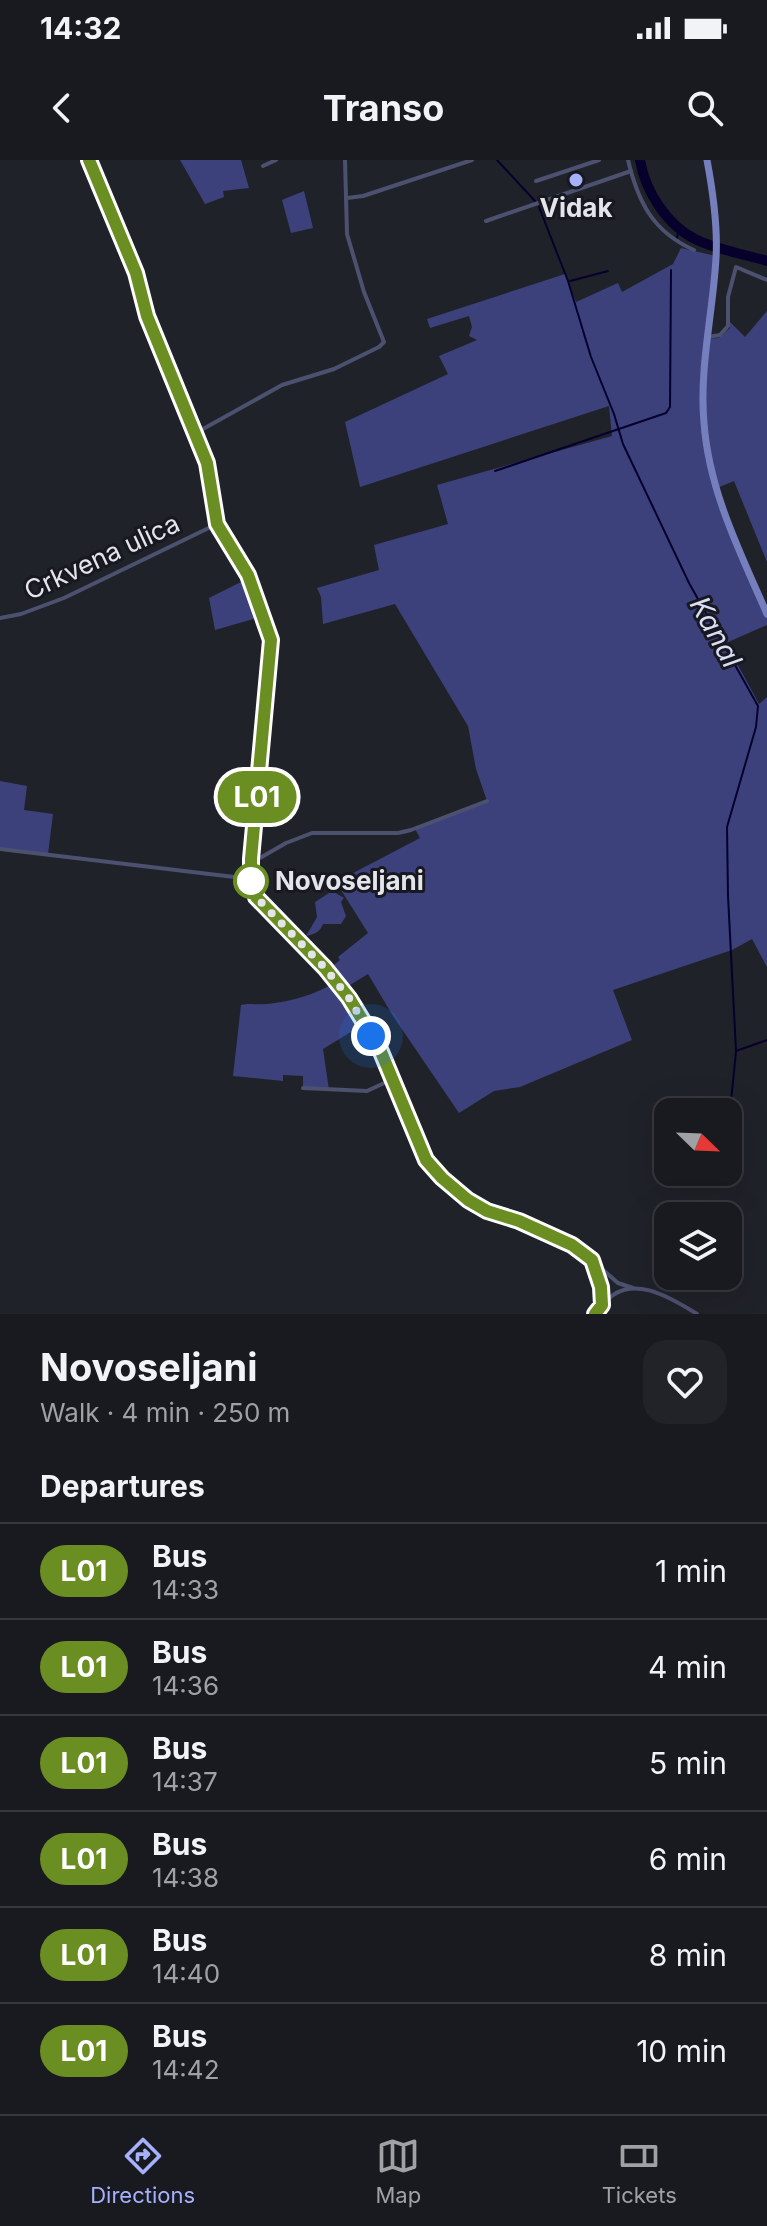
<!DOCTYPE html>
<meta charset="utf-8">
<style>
body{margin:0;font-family:Inter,sans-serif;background:#212328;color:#f1f3f6;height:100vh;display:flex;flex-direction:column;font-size:30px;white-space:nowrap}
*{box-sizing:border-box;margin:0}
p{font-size:26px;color:#9fa1a4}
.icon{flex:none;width:44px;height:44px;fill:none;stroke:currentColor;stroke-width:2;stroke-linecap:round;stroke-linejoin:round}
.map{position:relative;height:1154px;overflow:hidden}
.side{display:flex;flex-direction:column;background:#181a1f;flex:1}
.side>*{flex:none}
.badge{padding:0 16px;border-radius:26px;font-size:28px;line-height:52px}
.needle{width:52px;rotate:113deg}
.fabs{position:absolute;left:654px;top:938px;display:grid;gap:16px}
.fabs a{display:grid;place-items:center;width:88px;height:88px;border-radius:16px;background:#181a1f;box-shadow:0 8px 32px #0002,0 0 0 2px #36383d;font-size:40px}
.you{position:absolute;width:40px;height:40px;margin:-20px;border:6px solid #fff;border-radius:50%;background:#1a73e8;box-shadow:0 0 0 12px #1a73e833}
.map>.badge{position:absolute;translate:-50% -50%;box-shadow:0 0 0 4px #fff}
h2{padding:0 40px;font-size:30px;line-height:72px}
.round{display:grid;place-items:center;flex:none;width:84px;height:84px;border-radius:24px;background:#212328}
.head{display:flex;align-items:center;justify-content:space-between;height:136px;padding:0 40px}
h1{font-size:38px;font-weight:700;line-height:60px}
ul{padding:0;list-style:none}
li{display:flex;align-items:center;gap:24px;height:96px;padding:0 40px;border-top:2px solid #36383d}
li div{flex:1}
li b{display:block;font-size:30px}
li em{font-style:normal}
li .badge{min-width:88px;font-weight:700;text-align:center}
.status{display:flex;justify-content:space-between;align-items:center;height:56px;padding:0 40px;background:#181a1f;direction:ltr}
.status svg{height:22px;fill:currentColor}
header{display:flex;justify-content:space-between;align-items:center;height:104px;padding:0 40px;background:#181a1f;font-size:36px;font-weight:700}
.tab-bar{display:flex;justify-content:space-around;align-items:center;height:112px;border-top:2px solid #36383d;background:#181a1f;font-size:22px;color:#9fa1a4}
.tab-bar a{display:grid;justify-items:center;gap:4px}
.tab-bar .current{color:#a6b1fc}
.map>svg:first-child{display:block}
</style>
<div class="status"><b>14:32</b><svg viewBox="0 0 49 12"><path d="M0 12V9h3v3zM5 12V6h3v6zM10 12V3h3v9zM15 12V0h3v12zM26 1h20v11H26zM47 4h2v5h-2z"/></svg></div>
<header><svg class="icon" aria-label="back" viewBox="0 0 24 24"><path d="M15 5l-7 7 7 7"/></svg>Transo<svg class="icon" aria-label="search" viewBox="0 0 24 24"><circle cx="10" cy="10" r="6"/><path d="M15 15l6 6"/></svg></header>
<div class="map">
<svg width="767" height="1154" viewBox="0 0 767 1154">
<rect width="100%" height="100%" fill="#202229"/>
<!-- green -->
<g fill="#3c417c">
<polygon points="180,0 241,0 249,28 223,31 224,37 205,44"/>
<polygon points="304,31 313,68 291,73 282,40"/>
<polygon points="681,88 716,96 708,179 719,178 730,168 729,161 745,177 767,151 767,402 734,321 717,328 767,454 767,465 726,483 759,544 767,537 767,807 752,779 732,790 613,830 632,880 520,927 494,931 459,953 393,856 368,814 345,828 330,808 340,800 338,797 368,773 336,722 420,678 415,669 487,641 476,609 468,566 395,444 323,464 321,437 317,428 379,410 374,385 448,364 437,325 612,276 609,246 360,327 345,262 448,214 439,196 477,180 469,176 472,167 469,156 430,168 427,159 565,114 576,142 618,123 622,132 673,104"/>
<polygon points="243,421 258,448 260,457 215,470 209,438"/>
<polygon points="0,621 27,626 24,650 53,654 48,694 0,689"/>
<path d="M334,732L344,738L341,742L346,756L341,764H323C320,772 315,774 306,776L317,757L315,742L329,733Z"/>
<path d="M336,822L364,864L323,889L329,930L303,928V916L283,915V921L233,916L241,845C249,843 258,845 267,844C293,841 314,835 336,822Z"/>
</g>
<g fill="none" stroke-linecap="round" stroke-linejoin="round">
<!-- stream -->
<g stroke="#06002c" stroke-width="2">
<polyline points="497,0 535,41"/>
<polyline points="539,47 568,121 591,197 614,254 623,284 689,423 758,546 756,567 727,667 728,736 736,891 767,880"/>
<polyline points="677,78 679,68"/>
<polyline points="570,121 608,111"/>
<polyline points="495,311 666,253 670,247 671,110"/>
<polyline points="731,941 736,892"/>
</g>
<!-- river -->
<path stroke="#06002c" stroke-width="10" d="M640,0C645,31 667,65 695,79C717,90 744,94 767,101"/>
<!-- minor -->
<g stroke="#4d5170" stroke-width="4">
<path d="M628,0C638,42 653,72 694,90"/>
<polyline points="263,6 276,0"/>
<polyline points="536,21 599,0"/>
<polyline points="347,38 363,36 472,0"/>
<polyline points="486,61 631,11"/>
<polyline points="708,177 720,175 728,166 728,137 736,107 767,120"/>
<polyline points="194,274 282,225 334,209 379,187 384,182 364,132 347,74 345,0"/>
<polyline points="0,458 21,454 64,438 217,364"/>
<polyline points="0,689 251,719"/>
<polyline points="251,699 260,698 286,683 312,673 398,673 411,670 487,641"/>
<polyline points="303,928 367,931 393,919"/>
<polyline points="594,1102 618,1123 633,1128"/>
<path d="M603,1145C628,1111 670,1137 697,1154"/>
</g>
<!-- tertiary -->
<polyline stroke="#4d5170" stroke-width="5" points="592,1100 601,1127 602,1145 595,1154"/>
<!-- secondary -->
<polyline stroke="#646b9c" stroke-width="6" points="89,0 136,113 147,156 207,303 217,364 248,415 271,480 251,699 251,719 256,737 325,808 349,838 379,887 426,1000 442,1018 468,1040 487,1051 519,1061 572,1085 592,1100"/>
<!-- primary -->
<path stroke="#767fbe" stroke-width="7" d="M707,0C713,32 718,65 716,98C713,153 699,208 704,263C709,331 740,392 767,454"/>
</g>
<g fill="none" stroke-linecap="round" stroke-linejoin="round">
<defs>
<polyline id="line" points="89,0 136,113 147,156 207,303 217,364 248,415 271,480 251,699 251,719 256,737 325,808 349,838 379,887 426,1000 442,1018 468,1040 487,1051 519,1061 572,1085 592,1100 601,1127 602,1145 595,1154"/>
</defs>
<!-- line casing -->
<use href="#line" stroke="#fff" stroke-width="18"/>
<!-- line -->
<use href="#line" stroke="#6b8e23" stroke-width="12"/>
<!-- walk -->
<polyline stroke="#e4e5ea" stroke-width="8" stroke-dasharray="0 14.4" points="251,721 251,719 256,737 325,808 349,838 371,876"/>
</g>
<!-- markers -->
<circle fill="#a6b1fc" stroke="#171820" stroke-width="3" cx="576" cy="20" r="8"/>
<circle fill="#fff" stroke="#6b8e23" stroke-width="4" cx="251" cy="721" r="16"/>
<g text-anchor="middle" stroke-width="6" stroke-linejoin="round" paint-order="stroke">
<!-- poi labels -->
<g font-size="26" font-weight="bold" fill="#e4e5ea" stroke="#171820">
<text x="576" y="57">Vidak</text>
</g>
<!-- street labels -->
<g font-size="26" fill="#e4e5ea" stroke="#171820">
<text transform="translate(102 397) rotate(-25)" y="9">Crkvena ulica</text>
</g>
<!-- stop labels -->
<g font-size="26" font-weight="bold" fill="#e4e5ea" stroke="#171820" text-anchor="start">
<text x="275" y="730">Novoseljani</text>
</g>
<!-- water labels -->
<g font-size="28" font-style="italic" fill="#dadef3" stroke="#171820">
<text transform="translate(716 472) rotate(61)" y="10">Kanal</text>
</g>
</g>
</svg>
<div class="fabs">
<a><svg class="needle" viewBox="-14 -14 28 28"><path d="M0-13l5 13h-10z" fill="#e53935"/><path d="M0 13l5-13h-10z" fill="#9fa1a4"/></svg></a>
<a><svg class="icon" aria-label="layers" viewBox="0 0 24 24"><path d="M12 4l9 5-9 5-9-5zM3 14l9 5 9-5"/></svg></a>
</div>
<div class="you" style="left:371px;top:876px"></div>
<b class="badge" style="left:257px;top:637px;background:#6b8e23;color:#fff">L01</b>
</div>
<section class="side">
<div class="head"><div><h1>Novoseljani</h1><p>Walk · 4 min · 250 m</p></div><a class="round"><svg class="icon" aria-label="heart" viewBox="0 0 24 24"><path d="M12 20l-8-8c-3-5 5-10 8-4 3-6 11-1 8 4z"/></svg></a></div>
<h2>Departures</h2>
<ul>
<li><span class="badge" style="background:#6b8e23;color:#fff">L01</span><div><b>Bus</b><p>14:33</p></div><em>1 min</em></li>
<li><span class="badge" style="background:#6b8e23;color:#fff">L01</span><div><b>Bus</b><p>14:36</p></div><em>4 min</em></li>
<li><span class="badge" style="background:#6b8e23;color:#fff">L01</span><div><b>Bus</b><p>14:37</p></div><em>5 min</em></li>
<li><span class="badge" style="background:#6b8e23;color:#fff">L01</span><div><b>Bus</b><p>14:38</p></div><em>6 min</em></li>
<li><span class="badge" style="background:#6b8e23;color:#fff">L01</span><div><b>Bus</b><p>14:40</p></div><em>8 min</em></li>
<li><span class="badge" style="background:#6b8e23;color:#fff">L01</span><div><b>Bus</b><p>14:42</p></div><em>10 min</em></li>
</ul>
</section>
<nav class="tab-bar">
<a class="current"><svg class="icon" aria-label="directions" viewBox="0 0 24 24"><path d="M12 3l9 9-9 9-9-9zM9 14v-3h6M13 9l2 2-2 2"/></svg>Directions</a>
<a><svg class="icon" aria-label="map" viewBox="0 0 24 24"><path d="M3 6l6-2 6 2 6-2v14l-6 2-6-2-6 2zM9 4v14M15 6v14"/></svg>Map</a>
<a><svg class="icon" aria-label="tickets" viewBox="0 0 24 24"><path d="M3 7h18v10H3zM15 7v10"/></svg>Tickets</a>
</nav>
